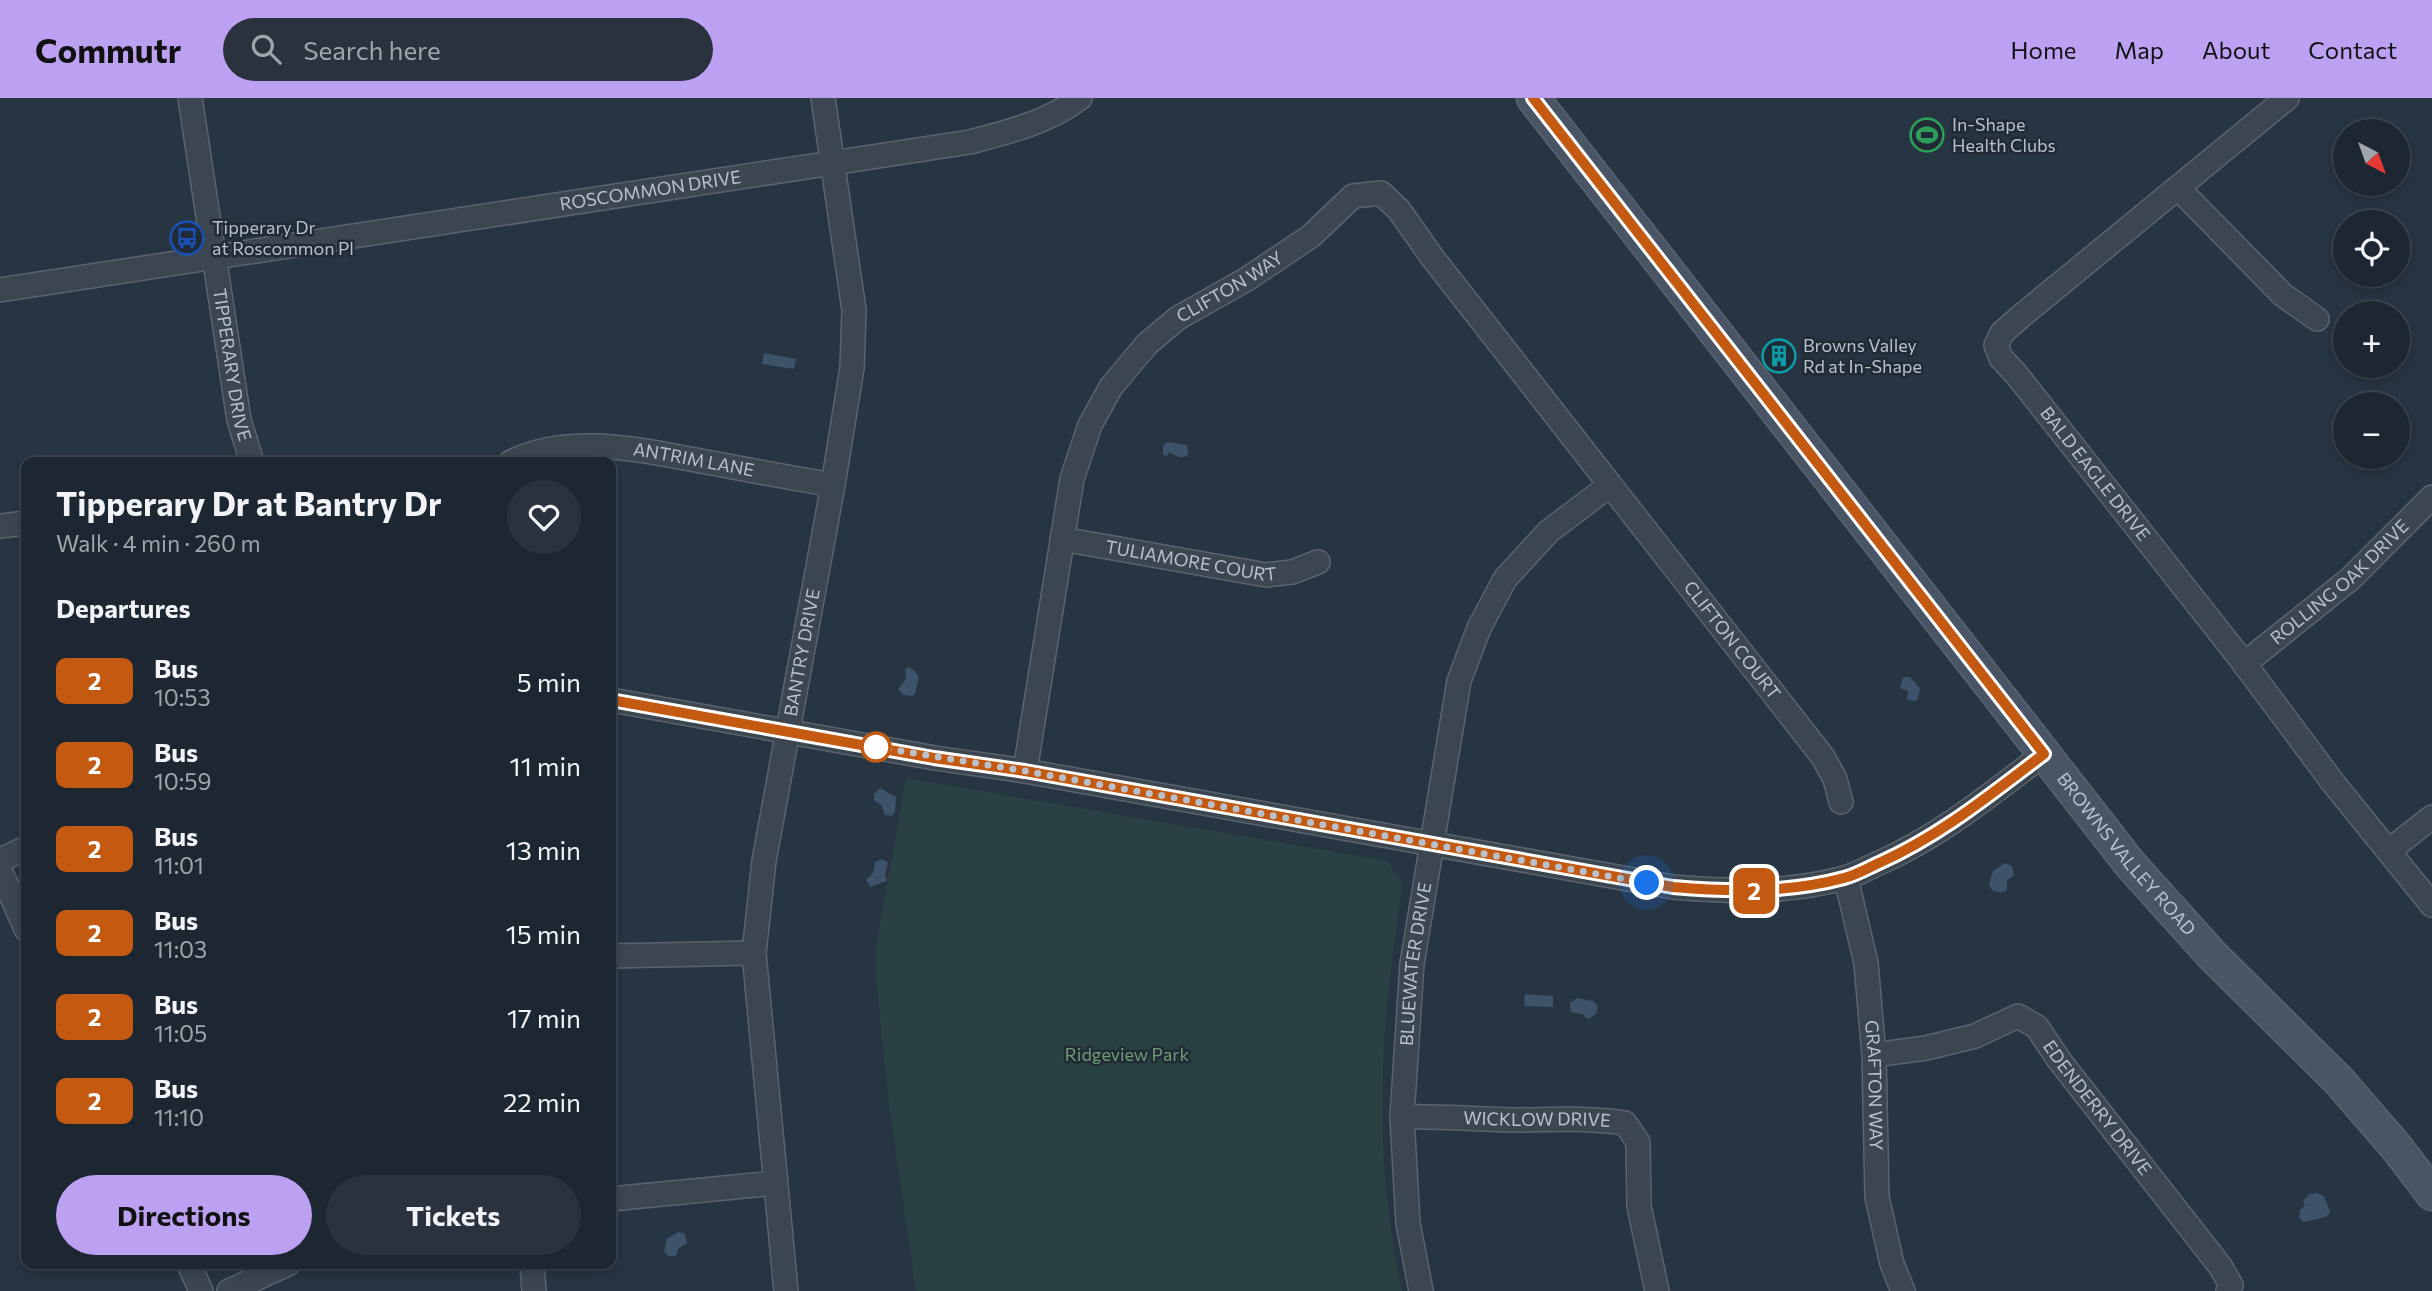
<!DOCTYPE html>
<meta charset="utf-8">
<style>
body{margin:0;font-family:Commissioner,sans-serif;background:#2a333d;color:#f1f3f6;height:100vh;display:flex;flex-direction:column;font-size:26px;white-space:nowrap}
*{box-sizing:border-box;margin:0}
p{font-size:23px;color:#a0a5ab}
.icon{flex:none;width:38px;height:38px;fill:none;stroke:currentColor;stroke-width:2;stroke-linecap:round;stroke-linejoin:round}
.map{position:relative;flex:1;overflow:hidden}
.side{position:absolute;left:21px;top:359px;width:595px;height:812px;display:flex;flex-direction:column;background:#1d2731;border-radius:14px;box-shadow:0 4px 10px #0003,0 0 0 2px #3b444d}
.side>*{flex:none}
.badge{padding:0 14px;border-radius:10px;font-size:24px;line-height:46px}
.needle{width:46px;rotate:139deg}
.controls{position:absolute;left:2333px;top:21px;display:grid;gap:14px}
.controls a{display:grid;place-items:center;width:77px;height:77px;border-radius:50%;background:#1d2731;box-shadow:0 4px 10px #0003,0 0 0 2px #3b444d;font-size:35px}
.you{position:absolute;width:35px;height:35px;margin:-18px;border:5px solid #fff;border-radius:50%;background:#1a73e8;box-shadow:0 0 0 10px #1a73e833}
.map>.badge{position:absolute;translate:-50% -50%;box-shadow:0 0 0 4px #fff}
h2{padding:0 35px;font-size:26px;line-height:63px}
.round{display:grid;place-items:center;flex:none;width:74px;height:74px;border-radius:37px;background:#2a333d}
.summary{display:flex;align-items:center;justify-content:space-between;height:119px;padding:0 35px}
h1{font-size:33px;font-weight:700;line-height:52px}
.cta{display:flex;gap:14px;margin-top:auto;padding:14px 35px}
.cta a{flex:1;height:80px;border-radius:42px;background:#bca0f2;color:#111;font-size:28px;font-weight:700;line-height:80px;text-align:center}
.cta a+a{background:#2a333d;color:#f1f3f6}
ul{padding:0;list-style:none}
li{display:flex;align-items:center;gap:21px;height:84px;padding:0 35px}
li div{flex:1}
li b{display:block;font-size:26px}
li em{font-style:normal}
li .badge{min-width:77px;font-weight:700;text-align:center}
header{display:flex;align-items:center;gap:42px;box-sizing:border-box;height:98px;padding:0 35px;background:#bca0f2;color:#111}
header strong{font-size:33px}
nav{display:flex;gap:38px;margin-inline-start:auto;font-size:24px}
.search{width:490px;height:63px;background:#2a333d;display:flex;align-items:center;gap:18px;box-sizing:border-box;padding:0 24px;border-radius:38px;color:#a0a5ab;font-size:26px}
.map>svg:first-child{display:block}
</style>
<header>
<strong>Commutr</strong>
<div class="search"><svg class="icon" aria-label="search" viewBox="0 0 24 24"><circle cx="10" cy="10" r="6"/><path d="M15 15l6 6"/></svg>Search here</div>
<nav><a>Home</a><a>Map</a><a>About</a><a>Contact</a></nav>
</header>
<div class="map">
<svg width="2432" height="1193" viewBox="0 0 2432 1193">
<rect width="100%" height="100%" fill="#273441"/>
<!-- green -->
<path fill="#294142" d="M906,680L1388,763L1403,786C1380,921 1372,1059 1402,1193H916L890,1015L876,882V849Z"/>
<!-- water -->
<g fill="#3d5369">
<polygon points="764,255 796,261 794,271 762,266"/>
<path d="M1167,344L1187,347L1188,357C1180,362 1175,357 1169,354L1167,358L1163,357V348Z"/>
<polygon points="909,569 914,572 919,579 915,596 913,598 903,597 898,591 906,581 905,571"/>
<polygon points="1903,579 1910,579 1920,590 1918,601 1915,603 1907,602 1908,593 1900,590"/>
<polygon points="880,690 896,699 895,714 892,718 885,717 881,707 874,702 874,696"/>
<polygon points="882,761 888,764 885,777 887,783 870,789 866,782 873,775 875,764"/>
<polygon points="2005,765 2012,768 2014,777 2007,782 2007,792 2002,795 1992,792 1989,786 1993,773"/>
<polygon points="1525,896 1553,898 1553,909 1524,908"/>
<polygon points="1577,900 1593,903 1598,908 1596,916 1588,921 1582,916 1571,914 1570,905"/>
<polygon points="2316,1095 2324,1098 2330,1114 2326,1119 2304,1124 2299,1119 2300,1112 2305,1107 2303,1103 2309,1096"/>
<polygon points="678,1134 685,1136 687,1145 678,1151 676,1158 668,1158 664,1153 667,1141"/>
</g>
<g fill="none" stroke-linecap="round" stroke-linejoin="round">
<defs>
<g id="street">
<path id="s1" d="M190,0L239,322L252,364"/>
<path id="s2" d="M2287,0L2020,219L2002,235L1996,247L2001,260L2016,276L2240,560L2334,686L2432,807"/>
<polyline points="2179,91 2283,197 2317,221"/>
<path id="s3" d="M0,192L970,44C1008,34 1049,24 1080,0"/>
<path id="s4" d="M511,364C571,334 644,353 706,364C749,372 791,380 833,387"/>
<polyline points="0,428 26,425"/>
<path id="s5" d="M1062,441L1266,477L1292,474L1318,464"/>
<path id="s6" d="M2244,566L2350,481L2432,399"/>
<path d="M611,602L935,660L1025,673L1673,789C1731,794 1788,795 1844,780C1856,777 1868,770 1879,765C1940,738 1991,696 2044,656"/>
<path id="s7" d="M1025,673L1072,381L1090,327L1111,289L1147,246L1178,220L1247,181L1311,138L1353,98L1381,95L1399,112L1432,159L1823,659L1835,681L1841,704"/>
<polyline points="2390,752 2432,719"/>
<polyline points="0,762 26,750"/>
<polyline points="0,772 26,831"/>
<path id="s8" d="M1846,780L1866,865L1874,957L1877,1099L1892,1166L1903,1193"/>
<polyline points="611,858 754,855"/>
<path id="s9" d="M1874,957L1926,950L1975,938L2018,918L2037,929L2059,962L2220,1168L2231,1187L2228,1193"/>
<path id="s10" d="M1402,1019C1438,1018 1474,1021 1511,1022C1549,1022 1587,1019 1625,1025L1638,1044L1639,1108L1657,1193"/>
<polyline points="611,1101 775,1085"/>
<polyline points="189,1166 201,1193"/>
<polyline points="532,1166 534,1193"/>
<polyline points="229,1193 288,1166"/>
<path id="s11" d="M786,1193L754,855L764,763L833,387L852,270L854,212L823,0"/>
<path id="s12" d="M1421,1193L1408,1125L1402,1019L1412,866L1459,583L1479,530L1505,481L1548,434L1610,387"/>
</g>
<g id="secondary">
<path id="s13" d="M1533,0L2130,766L2212,857L2340,984L2397,1050L2432,1096"/>
</g>
</defs>
<!-- street casing -->
<use href="#street" stroke="#59646e" stroke-width="26"/>
<!-- secondary casing -->
<use href="#secondary" stroke="#59646e" stroke-width="35"/>
<!-- street -->
<use href="#street" stroke="#3b4651" stroke-width="23"/>
<!-- secondary -->
<use href="#secondary" stroke="#495564" stroke-width="32"/>
</g>
<g fill="none" stroke-linecap="round" stroke-linejoin="round">
<defs>
<path id="line" d="M611,602L934,660L1025,673L1673,789C1731,794 1788,795 1844,780C1856,777 1868,770 1879,765C1940,738 1991,696 2044,656L1533,0"/>
</defs>
<!-- line casing -->
<use href="#line" stroke="#fff" stroke-width="16"/>
<!-- line -->
<use href="#line" stroke="#c45911" stroke-width="10"/>
<!-- walk -->
<polyline stroke="#b8c1cb" stroke-width="7" stroke-dasharray="0 12.6" points="876,649 1025,673 1647,785"/>
</g>
<!-- icons -->
<defs>
<symbol id="stadium-ring" viewBox="-11 -11 22 22"><circle r="9.5" fill="#202b36" stroke="#2e9e5b" stroke-width="1.5"/><path d="M0-5a6.5 5 0 1 0 0 10a6.5 5 0 1 0 0-10ZM-3.5-1.8h7v3.6h-7Z" fill="#2e9e5b"/></symbol>
<symbol id="bus-ring" viewBox="-11 -11 22 22"><circle r="9.5" fill="#202b36" stroke="#1a4fb4" stroke-width="1.5"/><path d="M-5-6H5V4H4V6H2V4H-2V6H-4V4H-5ZM-3.5-4V0h7V-4ZM-3.5 1.2v1.5H-2V1.2ZM2 1.2v1.5H3.5V1.2Z" fill="#1a4fb4"/></symbol>
<symbol id="building-ring" viewBox="-11 -11 22 22"><circle r="9.5" fill="#202b36" stroke="#0f9aa8" stroke-width="1.5"/><path d="M-4-6H4V6H1V3H-1V6H-4ZM-2.5-4.3h1.7v1.8h-1.7ZM.8-4.3h1.7v1.8H.8ZM-2.5-1h1.7V.8h-1.7ZM.8-1h1.7V.8H.8Z" fill="#0f9aa8"/></symbol>
</defs>
<g fill-rule="evenodd">
<use href="#stadium-ring" x="1908" y="18" width="38" height="38"/>
<use href="#bus-ring" x="168" y="121" width="38" height="38"/>
<use href="#building-ring" x="1760" y="239" width="38" height="38"/>
</g>
<!-- markers -->
<circle fill="#fff" stroke="#c45911" stroke-width="3.5" cx="876" cy="649" r="14"/>
<g text-anchor="middle" stroke-width="5" stroke-linejoin="round" paint-order="stroke">
<!-- poi labels -->
<g font-size="18" fill="#b8c1cb" stroke="#202b36" text-anchor="start">
<text x="1952" y="33">In-Shape<tspan x="1952" dy="21">Health Clubs</tspan></text>
<text x="212" y="136">Tipperary Dr<tspan x="212" dy="21">at Roscommon Pl</tspan></text>
<text x="1803" y="254">Browns Valley<tspan x="1803" dy="21">Rd at In-Shape</tspan></text>
</g>
<!-- street labels -->
<g font-size="18" fill="#b8c1cb" stroke="#202b36">
<text dy="6" stroke="none"><textPath href="#s3" startOffset="658">ROSCOMMON DRIVE</textPath></text>
<text dy="6" stroke="none"><textPath href="#s7" startOffset="553">CLIFTON WAY</textPath></text>
<text dy="6" stroke="none"><textPath href="#s1" startOffset="270">TIPPERARY DRIVE</textPath></text>
<text dy="6" stroke="none"><textPath href="#s4" startOffset="186">ANTRIM LANE</textPath></text>
<text dy="6" stroke="none"><textPath href="#s2" startOffset="546">BALD EAGLE DRIVE</textPath></text>
<text dy="6" stroke="none"><textPath href="#s5" startOffset="131">TULIAMORE COURT</textPath></text>
<text dy="6" stroke="none"><textPath href="#s6" startOffset="126">ROLLING OAK DRIVE</textPath></text>
<text dy="6" stroke="none"><textPath href="#s7" startOffset="1304">CLIFTON COURT</textPath></text>
<text dy="6" stroke="none"><textPath href="#s11" startOffset="644">BANTRY DRIVE</textPath></text>
<text dy="6" stroke="none"><textPath href="#s13" startOffset="961">BROWNS VALLEY ROAD</textPath></text>
<text dy="6" stroke="none"><textPath href="#s12" startOffset="329">BLUEWATER DRIVE</textPath></text>
<text dy="6" stroke="none"><textPath href="#s8" startOffset="210">GRAFTON WAY</textPath></text>
<text dy="6" stroke="none"><textPath href="#s9" startOffset="273">EDENDERRY DRIVE</textPath></text>
<text dy="6" stroke="none"><textPath href="#s10" startOffset="135">WICKLOW DRIVE</textPath></text>
</g>
<!-- park labels -->
<g font-size="18" fill="#709b76" stroke="#202b36">
<text x="1127" y="963">Ridgeview Park</text>
</g>
</g>
</svg>
<div class="controls">
<a><svg class="needle" viewBox="-14 -14 28 28"><path d="M0-13l5 13h-10z" fill="#e53935"/><path d="M0 13l5-13h-10z" fill="#a0a5ab"/></svg></a>
<a><svg class="icon" aria-label="locate" viewBox="0 0 24 24"><circle cx="12" cy="12" r="6"/><path d="M12 2v4M12 18v4M2 12h4M18 12h4"/></svg></a>
<a>+</a>
<a>−</a>
</div>
<div class="you" style="left:1647px;top:785px"></div>
<b class="badge" style="left:1754px;top:793px;background:#c45911;color:#fff">2</b>
<section class="side">
<div class="summary"><div><h1>Tipperary Dr at Bantry Dr</h1><p>Walk · 4 min · 260 m</p></div><a class="round"><svg class="icon" aria-label="heart" viewBox="0 0 24 24"><path d="M12 20l-8-8c-3-5 5-10 8-4 3-6 11-1 8 4z"/></svg></a></div>
<h2>Departures</h2>
<ul>
<li><span class="badge" style="background:#c45911;color:#fff">2</span><div><b>Bus</b><p>10:53</p></div><em>5 min</em></li>
<li><span class="badge" style="background:#c45911;color:#fff">2</span><div><b>Bus</b><p>10:59</p></div><em>11 min</em></li>
<li><span class="badge" style="background:#c45911;color:#fff">2</span><div><b>Bus</b><p>11:01</p></div><em>13 min</em></li>
<li><span class="badge" style="background:#c45911;color:#fff">2</span><div><b>Bus</b><p>11:03</p></div><em>15 min</em></li>
<li><span class="badge" style="background:#c45911;color:#fff">2</span><div><b>Bus</b><p>11:05</p></div><em>17 min</em></li>
<li><span class="badge" style="background:#c45911;color:#fff">2</span><div><b>Bus</b><p>11:10</p></div><em>22 min</em></li>
</ul>
<div class="cta"><a>Directions</a><a>Tickets</a></div>
</section>
</div>
